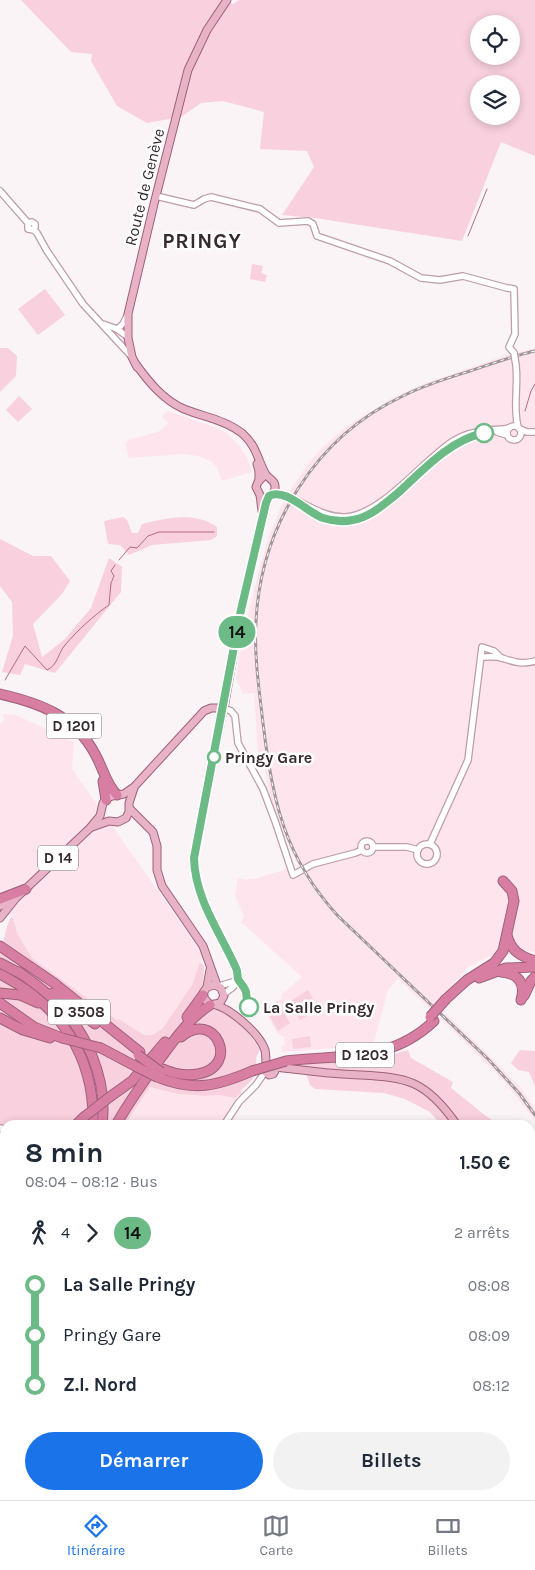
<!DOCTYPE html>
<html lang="fr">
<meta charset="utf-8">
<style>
body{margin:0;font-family:Karla,sans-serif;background:#f2f2f3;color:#1f2937;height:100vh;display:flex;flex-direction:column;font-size:19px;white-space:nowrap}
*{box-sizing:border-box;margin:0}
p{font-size:16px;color:#747a83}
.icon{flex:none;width:28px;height:28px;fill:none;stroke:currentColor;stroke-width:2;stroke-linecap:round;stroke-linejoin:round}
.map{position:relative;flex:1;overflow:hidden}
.details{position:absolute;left:0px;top:1120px;width:535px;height:380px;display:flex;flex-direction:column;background:#fff;border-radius:15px 15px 0 0;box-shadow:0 2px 8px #0003}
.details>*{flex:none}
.badge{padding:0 10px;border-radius:16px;font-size:18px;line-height:32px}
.fabs{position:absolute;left:470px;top:15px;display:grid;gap:10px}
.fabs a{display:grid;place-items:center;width:50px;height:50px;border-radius:50%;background:#fff;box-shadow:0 2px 8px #0003;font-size:25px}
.map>.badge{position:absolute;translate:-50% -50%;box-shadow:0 0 0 2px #fff}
.legs{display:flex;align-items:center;gap:8px;height:55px;padding:0 25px;font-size:16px}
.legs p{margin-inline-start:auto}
.summary{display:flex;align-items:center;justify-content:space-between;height:85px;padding:0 25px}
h1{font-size:28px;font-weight:700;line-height:38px}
.primary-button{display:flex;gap:10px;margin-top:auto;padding:10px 25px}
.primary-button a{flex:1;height:58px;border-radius:30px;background:#1a73e8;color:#fff;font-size:20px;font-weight:700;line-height:58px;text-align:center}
.primary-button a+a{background:#f2f2f3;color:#1f2937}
ul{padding:0 25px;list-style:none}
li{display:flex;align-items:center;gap:18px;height:50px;font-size:19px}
li i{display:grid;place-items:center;width:8px;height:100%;margin:0 6px;background:currentColor}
li i::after{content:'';width:12px;height:12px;margin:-6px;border:4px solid;border-radius:50%;background:#fff}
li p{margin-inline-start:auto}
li:first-child i{background:linear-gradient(#0000 50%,currentColor 0)}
li:last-child i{background:linear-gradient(currentColor 50%,#0000 0)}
.dock{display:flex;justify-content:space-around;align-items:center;height:70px;border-top:1px solid #e0e1e3;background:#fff;font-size:14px;color:#747a83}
.dock a{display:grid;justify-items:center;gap:2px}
.dock .active{color:#1a73e8}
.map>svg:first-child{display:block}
</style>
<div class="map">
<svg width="535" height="1500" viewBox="0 0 535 1500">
<rect width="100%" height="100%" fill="#fbf4f6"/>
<!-- built -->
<g fill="#fee4ed">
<polygon points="535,348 535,952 523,950 489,956 467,968 431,1010 398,979 388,990 373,1045 283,1052 281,1047 285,1045 284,1037 277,1033 263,1007 282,999 281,995 302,977 241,922 244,916 235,896 238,878 247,880 248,878 253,879 291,868 304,873 309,870 305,864 299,867 278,822 270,798 263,757 258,757 254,693 243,694 236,678 241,646 259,570 269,536 280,509 285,500 287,501 291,495 289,493 293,486 310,461 324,446 347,426 391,399 423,384 507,355"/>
<polygon points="168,411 217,428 227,433 240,447 247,458 252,472 222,481 216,466 210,461 199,456 184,454 129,458 125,443 131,439 158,432 169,423 162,416"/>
<polygon points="3,714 16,715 74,742 72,769 203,955 192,985 163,1028 153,1035 144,1035 119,1019 117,1020 32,958 18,935 12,916 0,899 0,724 4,721"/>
<polygon points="445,1013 492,1058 521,1088 535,1108 535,1121 504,1081 440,1018"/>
<polygon points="150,1087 178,1094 205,1096 219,1095 235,1098 240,1105 228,1125 126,1125"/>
<polygon points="530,1170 535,1173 535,1236 530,1237"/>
</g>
<!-- green -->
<g fill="#f8d0de" fill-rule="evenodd">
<path d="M21,0H225L233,4L239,0H535V156L501,142L462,241L315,218L282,215L314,167L307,151L260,149L264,112L223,101L201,103L181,117L147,123L117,106L91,61L92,54L71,52ZM479,24H511V56H479ZM479,84H511V116H479Z"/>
<polygon points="252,264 263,266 261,273 267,275 265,282 250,279"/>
<polygon points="45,289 65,315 38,335 18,309"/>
<polygon points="0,348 8,348 17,356 16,376 0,392"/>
<polygon points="19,396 32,409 18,422 6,410"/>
<path d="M123,517L127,520L132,533H138L142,524C165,518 196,511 217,527V536L211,540L152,545L129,555L120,545L108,544L104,521Z"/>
<polygon points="0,539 33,556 51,556 70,581 62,594 33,624 42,657 65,639 91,608 109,558 122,567 121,592 55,673 25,664 20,675 2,672 13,636 12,602 0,586"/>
<path d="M12,916L18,935L32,958L117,1020L119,1019L144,1035H153L163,1028L192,985L200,962L204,966L203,983L198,997L209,1008C232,1008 249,1033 260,1050L256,1058L257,1074L251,1081L241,1090V1094L235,1098L219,1095L205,1096L178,1094L150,1087L125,1125H5V1158L0,1157V944H2C6,935 6,924 12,916Z"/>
<polygon points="308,990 319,1008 300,1020 289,1002"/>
<polygon points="277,1001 290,1023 278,1031 265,1008"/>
<polygon points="310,1036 311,1047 293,1049 292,1039"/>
<polygon points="408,1050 411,1058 453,1082 451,1088 486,1116 500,1125 441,1125 430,1112 405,1099 384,1093 315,1089 310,1085 307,1076 294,1063 386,1056"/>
<polygon points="520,1050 535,1051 535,1086 529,1072 518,1070 511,1063"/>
<polygon points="535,1236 535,1432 532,1434 535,1439 535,1442 530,1448 530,1237"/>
<polygon points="344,1495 400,1495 391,1500 347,1500"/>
<polygon points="401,1495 508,1495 509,1496 505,1500 403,1500"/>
</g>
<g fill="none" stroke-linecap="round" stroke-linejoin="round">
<!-- stream -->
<g stroke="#b26c88" stroke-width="1">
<polyline points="468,236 487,189"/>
<polyline points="525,411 531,391 535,384"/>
<polyline points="119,560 130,547 137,548 148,536 159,532 214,532"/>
<path d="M5,680L25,646L47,670C58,665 58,653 65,645C78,630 93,616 109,605L111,583L114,576L111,571L115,565"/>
</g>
<defs>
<g id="minor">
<polyline points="0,191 28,223"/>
<polyline points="156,196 194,205 204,199 211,197 260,209 279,223 308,221 313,224 317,236 390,261 421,278 440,280 463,276 507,288 514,289 515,334 509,347 514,353"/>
<polyline points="34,230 35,227 35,224 32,222 28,223 28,229 34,230 37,233 47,251 83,304 132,357"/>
<polyline points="103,324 117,329 128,337"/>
<polyline points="117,329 123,324 127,316"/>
<path d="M515,359C520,381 512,404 518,427"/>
<circle cx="514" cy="433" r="7"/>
<polyline points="520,429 527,432 535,432"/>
<polyline points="497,432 507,435"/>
<path d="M273,494C298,495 318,518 345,517C382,515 422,461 453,441C464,434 477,431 490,430C496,429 502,430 509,428"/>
<path d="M306,508C315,518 330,520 343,521"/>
<path d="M352,520C397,510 426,456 468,438"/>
<path d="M481,657C487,657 496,656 502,658C514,662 522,665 535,661"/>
<circle cx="367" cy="847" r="6"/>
<polyline points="430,844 468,760 482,647 494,651 501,658"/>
<circle cx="427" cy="854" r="10"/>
<polyline points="373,847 407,847 418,850"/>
<polyline points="219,986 236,981"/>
<path d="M224,994C228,990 236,987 237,981C241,967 221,942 215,928C205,906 195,883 194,858L224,708L231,711L235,716L238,743L263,789L275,821L293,875L313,864L355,853L362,850"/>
<polyline points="224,1125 239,1102 256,1085 265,1072"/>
<polyline points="0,1128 5,1129"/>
<polyline points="338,1495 341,1500"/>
</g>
<g id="major">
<polyline points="137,367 132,357 128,338 128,314 154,204 188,70 207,30 227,0"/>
<polyline points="257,464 259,471 259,480"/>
<polyline points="262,511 260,495 256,487 258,482 262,478"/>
<polyline points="130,809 153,832 157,846 157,870 162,886 203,946 217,985"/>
<polyline points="92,827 109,821 118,822 126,818 129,812 129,803 134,788"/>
<polyline points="0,906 11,901"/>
<path d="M0,918L16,898L90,828L100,816L103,803L107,798L112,796L124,794L134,787L204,711L211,708H224C231,669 237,631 245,592C250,569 256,545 262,522C263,515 264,502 269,497C272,493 275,493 275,488C276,480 268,479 265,473C257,458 257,447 243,434C226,420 204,417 184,409C163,400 148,381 135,363"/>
<polyline points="207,987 215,985 221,988 224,996 220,1003 210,1005 204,998 203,993 207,987 210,970"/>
<path d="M216,1005C232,1010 259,1033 265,1050C266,1055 266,1061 266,1066"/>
<polyline points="268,1065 265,1068 264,1071 269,1075 273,1074 275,1071 272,1065"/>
<path d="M274,1067C297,1069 320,1073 343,1074C401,1078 421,1073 457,1125"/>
<polyline points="530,1200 535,1198"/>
</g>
<g id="highway">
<path d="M0,694C40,703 75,716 95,754C103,768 106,784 117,795"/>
<polyline points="103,781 106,800"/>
<polyline points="0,899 26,889"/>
<path d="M507,935C511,951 520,956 535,961"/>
<polyline points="0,946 54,983 140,1052"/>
<polyline points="0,963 23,975"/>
<path d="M19,972C31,981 43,989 53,999C86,1030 108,1078 102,1125"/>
<path d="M501,972C518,973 526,983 521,1000"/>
<path d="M0,974C60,1005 95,1056 93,1125"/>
<polyline points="479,978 506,968 535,967"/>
<polyline points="0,993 20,995 38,1003"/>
<polyline points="53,993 95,1024"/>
<polyline points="524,996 531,981 535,977"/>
<polyline points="446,999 467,980 494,963 503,951 514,901 512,891 503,881"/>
<polyline points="0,1003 34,1027 62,1038"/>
<polyline points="187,1017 203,995"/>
<polyline points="0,1018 23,1030 50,1038"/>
<polyline points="101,1048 135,1066"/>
<path d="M286,1061C342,1054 390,1063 434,1021"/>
<path d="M163,1069C174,1074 186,1076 198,1074C242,1066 214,1008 181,1037"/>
<path d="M157,1077C194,1092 217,1086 252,1071"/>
<polyline points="111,1096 132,1081 165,1042"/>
<polyline points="76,1125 84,1117"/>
<path d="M116,1125C130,1100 146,1078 163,1055C177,1036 190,1018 210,1005"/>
<polyline points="156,1495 164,1500"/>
<polyline points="294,1495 294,1500"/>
</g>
</defs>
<!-- minor casing -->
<use href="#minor" stroke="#bd9da8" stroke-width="8"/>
<!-- major casing -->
<use href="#major" stroke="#9f6179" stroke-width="9"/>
<!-- highway casing -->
<use href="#highway" stroke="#9f6179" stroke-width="11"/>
<!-- minor -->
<use href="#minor" stroke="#fff" stroke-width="5.5"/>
<!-- major -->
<use href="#major" stroke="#e8b2c7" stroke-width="7"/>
<!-- highway -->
<use href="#highway" stroke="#d87ea2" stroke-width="9"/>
<defs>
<path id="rail" d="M535,351C513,356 491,364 470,371C448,378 424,385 403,396C315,437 261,526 256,621C254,655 259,689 263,723C272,799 284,857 338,916L488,1059L519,1093L535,1115"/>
</defs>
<!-- rail casing -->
<use href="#rail" stroke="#a09699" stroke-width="3"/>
<!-- rail -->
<use href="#rail" stroke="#fff" stroke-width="1" stroke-dasharray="4" stroke-linecap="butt"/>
<defs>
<polyline id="minor-bridge" points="514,353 515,359"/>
<g id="highway-bridge">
<polyline points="430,1017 446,999"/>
<polyline points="62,1038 101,1048"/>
<polyline points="138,1055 161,1072"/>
<polyline points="135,1066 157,1077"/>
<polyline points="252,1071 286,1061"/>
<polyline points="84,1117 111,1096"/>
</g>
</defs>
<!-- minor-bridge casing -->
<use href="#minor-bridge" stroke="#bd9da8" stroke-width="8" stroke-linecap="butt"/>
<!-- highway-bridge casing -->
<use href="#highway-bridge" stroke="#9f6179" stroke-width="11" stroke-linecap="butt"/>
<!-- minor-bridge -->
<use href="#minor-bridge" stroke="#fff" stroke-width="5.5"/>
<!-- highway-bridge -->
<use href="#highway-bridge" stroke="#d87ea2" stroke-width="9"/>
</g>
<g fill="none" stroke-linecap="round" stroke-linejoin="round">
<defs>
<path id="line-1" d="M249,1007C246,1001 247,997 246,992C245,987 240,983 238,979C237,975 238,972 236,968C220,932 195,899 194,858L241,610L266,503L269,496C285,487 308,513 323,518C332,521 343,522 353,520C371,517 384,504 398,493C423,470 450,440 484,433"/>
</defs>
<!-- line-1 casing -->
<use href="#line-1" stroke="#fff" stroke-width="11"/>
<!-- line-1 -->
<use href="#line-1" stroke="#6cba86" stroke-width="8"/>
</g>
<!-- markers -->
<g fill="#fff" stroke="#6cba86" stroke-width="2.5">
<circle cx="484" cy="433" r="9"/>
<circle cx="214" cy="757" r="6"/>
<circle cx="249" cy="1007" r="9"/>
</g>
<g text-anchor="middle" stroke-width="5" stroke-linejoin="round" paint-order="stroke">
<!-- shield labels -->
<g fill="#fff" stroke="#726a6d" stroke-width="1">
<rect x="46.5" y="713.5" width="55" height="25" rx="4"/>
<rect x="38" y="845.5" width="40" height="25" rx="4"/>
<rect x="48" y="999.5" width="62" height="25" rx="4"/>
<rect x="336" y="1042.5" width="58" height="25" rx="4"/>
</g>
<g font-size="15" font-weight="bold" fill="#362a2e">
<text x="74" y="731">D 1201</text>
<text x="58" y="863">D 14</text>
<text x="79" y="1017">D 3508</text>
<text x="365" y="1060">D 1203</text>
</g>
<!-- street labels -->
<g font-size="16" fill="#362a2e" stroke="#fff">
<text transform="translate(144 187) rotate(-76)" y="6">Route de Genève</text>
</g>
<!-- stop labels -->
<g font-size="16" font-weight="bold" fill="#362a2e" stroke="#fff" text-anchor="start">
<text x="225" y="763">Pringy Gare</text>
<text x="263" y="1013">La Salle Pringy</text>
</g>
<!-- district labels -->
<g font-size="21" font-weight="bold" letter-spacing="1" fill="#362a2e" stroke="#fff">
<text x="202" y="248">PRINGY</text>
</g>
</g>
</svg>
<div class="fabs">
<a><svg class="icon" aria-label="locate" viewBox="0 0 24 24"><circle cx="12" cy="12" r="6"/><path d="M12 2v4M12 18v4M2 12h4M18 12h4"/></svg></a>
<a><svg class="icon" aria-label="layers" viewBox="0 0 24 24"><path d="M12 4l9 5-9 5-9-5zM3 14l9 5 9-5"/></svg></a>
</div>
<b class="badge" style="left:237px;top:632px;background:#6cba86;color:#111">14</b>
<section class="details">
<div class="summary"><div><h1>8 min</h1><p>08:04 – 08:12 · Bus</p></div><b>1.50 €</b></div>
<div class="legs"><svg class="icon" aria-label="walk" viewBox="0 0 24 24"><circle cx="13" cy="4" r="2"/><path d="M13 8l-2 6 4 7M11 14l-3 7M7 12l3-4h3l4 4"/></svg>4<svg class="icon" aria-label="forward" viewBox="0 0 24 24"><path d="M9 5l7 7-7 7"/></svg><b class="badge" style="background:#6cba86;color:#111">14</b><p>2 arrêts</p></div>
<ul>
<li><i style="color:#6cba86"></i><b>La Salle Pringy</b><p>08:08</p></li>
<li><i style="color:#6cba86"></i><span>Pringy Gare</span><p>08:09</p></li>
<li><i style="color:#6cba86"></i><b>Z.I. Nord</b><p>08:12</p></li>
</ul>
<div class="primary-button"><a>Démarrer</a><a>Billets</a></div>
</section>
</div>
<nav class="dock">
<a class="active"><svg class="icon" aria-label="directions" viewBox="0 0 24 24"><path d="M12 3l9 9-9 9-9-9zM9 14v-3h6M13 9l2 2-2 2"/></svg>Itinéraire</a>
<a><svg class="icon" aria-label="map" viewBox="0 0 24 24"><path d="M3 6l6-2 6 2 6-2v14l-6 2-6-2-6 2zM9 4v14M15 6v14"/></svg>Carte</a>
<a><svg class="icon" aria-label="tickets" viewBox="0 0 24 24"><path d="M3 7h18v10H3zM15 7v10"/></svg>Billets</a>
</nav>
